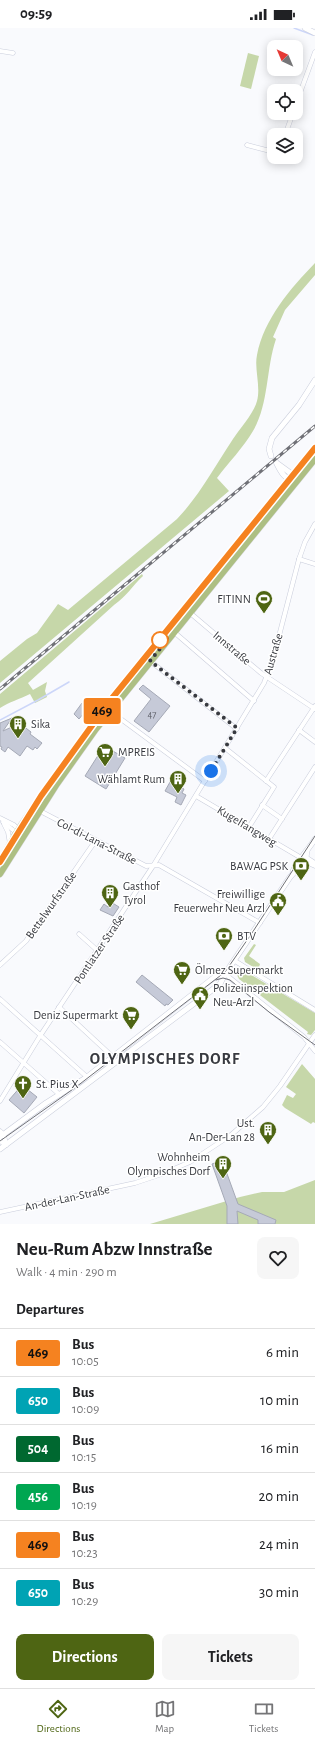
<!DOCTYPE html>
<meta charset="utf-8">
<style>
body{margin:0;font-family:"Alegreya Sans",sans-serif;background:#f6f6f6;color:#202124;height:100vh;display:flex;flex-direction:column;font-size:15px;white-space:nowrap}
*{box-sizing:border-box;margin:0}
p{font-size:13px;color:#757577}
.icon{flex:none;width:22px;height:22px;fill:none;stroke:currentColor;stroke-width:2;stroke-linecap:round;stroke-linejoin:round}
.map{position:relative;height:1196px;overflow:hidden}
.sheet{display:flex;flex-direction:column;background:#fff;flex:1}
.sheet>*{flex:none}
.badge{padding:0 8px;border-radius:3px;font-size:14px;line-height:26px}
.needle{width:26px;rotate:316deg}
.buttons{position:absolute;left:267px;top:12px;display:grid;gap:8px}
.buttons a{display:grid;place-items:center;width:36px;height:36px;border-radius:8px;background:#fff;box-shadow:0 2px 10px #0003;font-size:20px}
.you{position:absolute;width:20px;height:20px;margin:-10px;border:3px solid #fff;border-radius:50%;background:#1a73e8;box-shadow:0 0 0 6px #1a73e833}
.map>.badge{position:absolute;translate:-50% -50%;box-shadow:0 0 0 2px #fff}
h2{padding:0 16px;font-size:15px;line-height:36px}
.round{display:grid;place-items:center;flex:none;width:42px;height:42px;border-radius:8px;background:#f6f6f6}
.head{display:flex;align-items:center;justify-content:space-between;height:68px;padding:0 16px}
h1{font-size:19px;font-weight:600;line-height:30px}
.action{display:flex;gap:8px;margin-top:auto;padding:8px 16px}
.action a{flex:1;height:46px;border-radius:8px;background:#4e6513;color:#fff;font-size:16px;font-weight:600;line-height:46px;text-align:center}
.action a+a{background:#f6f6f6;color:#202124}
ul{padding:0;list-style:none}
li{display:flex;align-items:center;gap:12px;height:48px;padding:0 16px;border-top:1px solid #e0e0e0}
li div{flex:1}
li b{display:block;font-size:15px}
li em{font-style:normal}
li .badge{min-width:44px;font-weight:700;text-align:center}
.status{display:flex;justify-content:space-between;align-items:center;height:28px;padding:0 20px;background:#fff;direction:ltr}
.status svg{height:11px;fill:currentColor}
.menu{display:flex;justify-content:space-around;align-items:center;height:56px;border-top:1px solid #e0e0e0;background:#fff;font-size:11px;color:#757577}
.menu a{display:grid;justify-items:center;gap:2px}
.menu .active{color:#4e6513}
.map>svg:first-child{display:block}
</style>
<div class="status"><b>09:59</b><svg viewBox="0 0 49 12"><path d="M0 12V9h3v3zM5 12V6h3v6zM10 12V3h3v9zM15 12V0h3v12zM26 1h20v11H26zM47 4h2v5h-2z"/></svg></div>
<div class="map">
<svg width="315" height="1196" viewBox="0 0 315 1196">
<rect width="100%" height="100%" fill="#f9fafd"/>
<!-- green -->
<g fill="#c6d7a9">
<polygon points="248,25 259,28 251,61 240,58"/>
<path d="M315,235V247L285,282L273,309L276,311C266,340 269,376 253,403C243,420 229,434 217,450L229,463L0,655V633L27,611L37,605L58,576L68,582L177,491C200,467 215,438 233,411C240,400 254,385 257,373C261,358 254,341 257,327C264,291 290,261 315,235Z"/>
<path d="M142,546L143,548C132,558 127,568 114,577L28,655L33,662L47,654L45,663L47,669L35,675L30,666C20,671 9,674 0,680V666Z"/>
<polygon points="254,916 256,917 249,928 260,936 258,942 245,934 244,930"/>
<polygon points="243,942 315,985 315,1002 311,1007 307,1006 308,1004 239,951 237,947"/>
<polygon points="302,1036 315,1051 315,1095 313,1094 311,1096 285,1080 282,1077 287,1067 293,1070 296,1066 286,1059"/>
<polygon points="315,1152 315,1196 150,1196 240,1169 262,1164 284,1164"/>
</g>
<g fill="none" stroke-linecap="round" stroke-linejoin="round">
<!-- stream -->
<g stroke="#ccd6f9" stroke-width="1.5">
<polyline points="294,0 313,7"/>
<polyline points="0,692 38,672 69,654"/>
</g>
</g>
<!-- building -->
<g fill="#c6cad8" stroke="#a5a9b6">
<polygon points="143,657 170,678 149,704 134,693 151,671 139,661"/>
<polygon points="82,675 88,680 79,691 74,686"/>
<polygon points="12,690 3,703 16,697 18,694 31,704 30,706 42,715 37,721 35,719 33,722 27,718 20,728 8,719 5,724 1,721 2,719 0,718 0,695"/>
<polygon points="104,718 125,730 106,761 85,748"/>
<polygon points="170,754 184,761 182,765 186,767 181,777 175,774 177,769 165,763"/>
<polygon points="111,874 119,879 113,888 100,882 104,876 108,879"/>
<polygon points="142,947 173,972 168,977 166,976 165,978 136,954"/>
<polygon points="22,1057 37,1069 24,1085 9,1072"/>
<polygon points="222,1132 238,1176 276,1192 275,1196 258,1196 258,1192 237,1183 238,1196 227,1196 227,1178 212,1136"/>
</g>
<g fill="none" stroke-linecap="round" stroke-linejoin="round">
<defs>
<g id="minor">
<polyline points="0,23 13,25"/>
<polyline points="296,76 315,24"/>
<polyline points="285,107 293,85"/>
<polyline points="247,117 274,124"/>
<polyline points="299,531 315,536"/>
<polyline points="189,584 261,645 315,681"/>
<polyline points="174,604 254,673"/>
<polyline points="150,633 237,701"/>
<polyline points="110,683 205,753"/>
<polyline points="299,702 315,714"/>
<polyline points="225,720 274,759 249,799"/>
<polyline points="266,753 315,678"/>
<polyline points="196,768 298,828 303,833 315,838"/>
<polyline points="262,777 282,791"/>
<polyline points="40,783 146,838 159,837 260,895"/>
<polyline points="0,790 14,797 24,808"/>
<polyline points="3,794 18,806"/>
<polyline points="4,796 8,804 10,816"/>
<polyline points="269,811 315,739"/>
<polyline points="304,828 315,835"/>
<polyline points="79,906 98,923"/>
<polyline points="235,933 315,982"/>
<polyline points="0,937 26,913 96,812"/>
<polyline points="225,946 304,1009 315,1023"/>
<polyline points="0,971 87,1049"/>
<polyline points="59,979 113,1029"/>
<polyline points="0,1014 60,1067"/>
<polyline points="0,1073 40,1008 153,838 264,655 273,631 299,531 305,514 315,496"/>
<polyline points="0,1103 4,1107 6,1117"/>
<polyline points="0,1113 6,1117"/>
<polyline points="0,1184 135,1155 162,1146 190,1134 231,1107 263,1079 280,1058 315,1007"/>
</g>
<g id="tertiary">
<polyline points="305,0 315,5"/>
<polyline points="271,428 269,421 272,410 299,377 315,352"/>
<path d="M276,434C281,444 284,451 296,454"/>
<polyline points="278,436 289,444 294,451"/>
<path d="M293,843C299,831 308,822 315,811"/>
<polyline points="0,1109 46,1075 87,1049 216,948 225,946"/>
<polyline points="0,1121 220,956 225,946 290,849 300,838 306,829 307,823"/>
</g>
<g id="primary">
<polyline points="0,834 16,805 41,768 109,674 315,420"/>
<polyline points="0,846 57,756 96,701 315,431"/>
</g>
</defs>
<!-- minor casing -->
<use href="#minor" stroke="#cacedc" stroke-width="5"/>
<!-- tertiary casing -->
<use href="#tertiary" stroke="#cacedc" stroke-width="6"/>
<!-- primary casing -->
<use href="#primary" stroke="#d7d8d9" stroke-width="7"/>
<!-- minor -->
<use href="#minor" stroke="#fff" stroke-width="4"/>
<!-- tertiary -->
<use href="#tertiary" stroke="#fff" stroke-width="5"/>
<!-- primary -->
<use href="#primary" stroke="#adbf83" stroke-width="6"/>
<!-- tram -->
<g stroke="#707177" stroke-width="1">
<polyline points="216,952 223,950 230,952 269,984 315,1017"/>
<polyline points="0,1113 76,1059 225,944 252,905 315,808"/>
</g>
<defs>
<polyline id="rail" points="0,661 315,398"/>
</defs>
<!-- rail casing -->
<use href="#rail" stroke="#707177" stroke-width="3"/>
<!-- rail -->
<use href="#rail" stroke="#fff" stroke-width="1.5" stroke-dasharray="4.5" stroke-linecap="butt"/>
</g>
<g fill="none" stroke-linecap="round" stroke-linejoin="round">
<defs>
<polyline id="line" points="0,834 41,768 109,674 315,420"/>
</defs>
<!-- line casing -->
<use href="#line" stroke="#fff" stroke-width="9"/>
<!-- line -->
<use href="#line" stroke="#f58220" stroke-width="6"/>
<!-- walk -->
<polyline stroke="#383a40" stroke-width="4" stroke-dasharray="0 7.2" points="160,612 168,611 150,633 237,700 211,743"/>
</g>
<!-- icons -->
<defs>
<symbol id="stadium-pin" viewBox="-11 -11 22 30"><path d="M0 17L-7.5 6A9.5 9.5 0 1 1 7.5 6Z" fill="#4e6513" stroke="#fff"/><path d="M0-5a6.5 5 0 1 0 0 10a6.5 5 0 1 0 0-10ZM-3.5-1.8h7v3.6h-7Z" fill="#fff"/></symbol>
<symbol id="building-pin" viewBox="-11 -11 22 30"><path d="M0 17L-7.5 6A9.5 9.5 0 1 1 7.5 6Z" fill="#4e6513" stroke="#fff"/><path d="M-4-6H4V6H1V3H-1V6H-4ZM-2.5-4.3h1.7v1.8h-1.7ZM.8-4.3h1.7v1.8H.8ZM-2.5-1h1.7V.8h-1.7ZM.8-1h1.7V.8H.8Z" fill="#fff"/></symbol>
<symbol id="supermarket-pin" viewBox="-11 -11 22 30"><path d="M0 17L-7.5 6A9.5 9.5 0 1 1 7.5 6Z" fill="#4e6513" stroke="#fff"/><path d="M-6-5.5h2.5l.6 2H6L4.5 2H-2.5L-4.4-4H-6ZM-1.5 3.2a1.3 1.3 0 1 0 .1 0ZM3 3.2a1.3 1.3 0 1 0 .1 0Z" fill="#fff"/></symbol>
<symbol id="bank-pin" viewBox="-11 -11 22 30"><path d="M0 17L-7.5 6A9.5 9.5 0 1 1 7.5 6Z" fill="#4e6513" stroke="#fff"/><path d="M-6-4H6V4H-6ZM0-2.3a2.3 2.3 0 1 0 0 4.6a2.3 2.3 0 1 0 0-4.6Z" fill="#fff"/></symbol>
<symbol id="civic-pin" viewBox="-11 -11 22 30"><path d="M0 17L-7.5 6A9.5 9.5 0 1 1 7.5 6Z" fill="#4e6513" stroke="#fff"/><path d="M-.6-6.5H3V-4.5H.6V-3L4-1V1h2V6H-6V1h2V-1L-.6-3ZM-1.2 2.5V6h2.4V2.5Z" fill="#fff"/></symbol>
<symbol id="church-pin" viewBox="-11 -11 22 30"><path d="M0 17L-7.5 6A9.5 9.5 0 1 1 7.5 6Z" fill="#4e6513" stroke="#fff"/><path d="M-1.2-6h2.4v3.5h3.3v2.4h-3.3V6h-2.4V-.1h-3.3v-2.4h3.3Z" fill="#fff"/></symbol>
</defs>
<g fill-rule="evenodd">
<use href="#stadium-pin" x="254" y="561" width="20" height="27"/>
<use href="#building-pin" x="8" y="686" width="20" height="27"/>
<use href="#supermarket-pin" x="95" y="714" width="20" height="27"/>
<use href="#building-pin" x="168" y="741" width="20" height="27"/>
<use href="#bank-pin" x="291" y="828" width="20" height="27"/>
<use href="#building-pin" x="100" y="855" width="20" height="27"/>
<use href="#civic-pin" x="268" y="863" width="20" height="27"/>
<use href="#bank-pin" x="214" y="898" width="20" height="27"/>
<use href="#supermarket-pin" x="172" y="932" width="20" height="27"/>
<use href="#civic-pin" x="190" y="957" width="20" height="27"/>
<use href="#supermarket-pin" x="121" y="977" width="20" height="27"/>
<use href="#church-pin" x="13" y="1046" width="20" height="27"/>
<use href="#building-pin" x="258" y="1092" width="20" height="27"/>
<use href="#building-pin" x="213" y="1126" width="20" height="27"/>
</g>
<!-- markers -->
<circle fill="#fff" stroke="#f58220" stroke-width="2" cx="160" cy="612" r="8"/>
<g text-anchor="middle" stroke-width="3" stroke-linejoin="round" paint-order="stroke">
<!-- number labels -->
<g font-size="10" fill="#5c5e66">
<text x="152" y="690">47</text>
</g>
<!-- poi labels -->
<g font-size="12" fill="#383a40" stroke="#fff" text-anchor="end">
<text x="251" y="575">FITINN</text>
<text x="31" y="700" text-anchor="start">Sika</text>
<text x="118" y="728" text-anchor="start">MPREIS</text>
<text x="165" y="755">Wählamt Rum</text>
<text x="288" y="842">BAWAG PSK</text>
<text x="123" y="862" text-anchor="start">Gasthof<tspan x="123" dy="14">Tyrol</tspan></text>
<text x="265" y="870">Freiwillige<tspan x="265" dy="14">Feuerwehr Neu Arzl</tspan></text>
<text x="237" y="912" text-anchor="start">BTV</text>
<text x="195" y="946" text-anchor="start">Ölmez Supermarkt</text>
<text x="213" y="964" text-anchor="start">Polizeiinspektion<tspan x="213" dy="14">Neu-Arzl</tspan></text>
<text x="118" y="991">Deniz Supermarkt</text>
<text x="36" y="1060" text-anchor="start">St. Pius X</text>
<text x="255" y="1099">Ust.<tspan x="255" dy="14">An-Der-Lan 28</tspan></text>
<text x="210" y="1133">Wohnheim<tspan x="210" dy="14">Olympisches Dorf</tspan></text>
</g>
<!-- street labels -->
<g font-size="12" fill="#383a40" stroke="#fff">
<text transform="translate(232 620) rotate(40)" y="4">Innstraße</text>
<text transform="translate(273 626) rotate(-74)" y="4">Austraße</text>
<text transform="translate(247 798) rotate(31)" y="4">Kugelfangweg</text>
<text transform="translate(97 813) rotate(27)" y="4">Col-di-Lana-Straße</text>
<text transform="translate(51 877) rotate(-55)" y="4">Bettelwurfstraße</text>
<text transform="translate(99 921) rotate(-56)" y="4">Pontlatzer Straße</text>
<text transform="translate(67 1170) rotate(-12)" y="4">An-der-Lan-Straße</text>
</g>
<!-- district labels -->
<g font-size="16" font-weight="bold" letter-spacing="1" fill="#383a40" stroke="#fff">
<text x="165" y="1036">OLYMPISCHES DORF</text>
</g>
</g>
</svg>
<div class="buttons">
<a><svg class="needle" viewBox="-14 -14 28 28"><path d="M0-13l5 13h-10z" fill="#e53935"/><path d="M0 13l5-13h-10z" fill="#757577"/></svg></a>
<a><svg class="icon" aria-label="locate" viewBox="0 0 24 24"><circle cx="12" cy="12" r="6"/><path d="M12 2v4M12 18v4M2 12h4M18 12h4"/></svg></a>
<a><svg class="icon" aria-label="layers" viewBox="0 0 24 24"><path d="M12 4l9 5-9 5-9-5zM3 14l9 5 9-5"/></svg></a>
</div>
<div class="you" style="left:211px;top:743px"></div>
<b class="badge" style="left:102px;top:683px;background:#f58220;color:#111">469</b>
</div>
<section class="sheet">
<div class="head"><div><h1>Neu-Rum Abzw Innstraße</h1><p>Walk · 4 min · 290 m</p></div><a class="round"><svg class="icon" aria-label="heart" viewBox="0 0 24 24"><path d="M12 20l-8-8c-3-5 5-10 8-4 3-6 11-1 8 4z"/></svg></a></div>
<h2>Departures</h2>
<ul>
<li><span class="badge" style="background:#f58220;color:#111">469</span><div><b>Bus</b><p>10:05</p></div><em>6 min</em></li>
<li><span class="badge" style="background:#00a3b4;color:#fff">650</span><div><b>Bus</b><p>10:09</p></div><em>10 min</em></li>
<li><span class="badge" style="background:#006830;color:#fff">504</span><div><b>Bus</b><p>10:15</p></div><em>16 min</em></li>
<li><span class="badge" style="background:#00a651;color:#fff">456</span><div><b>Bus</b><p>10:19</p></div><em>20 min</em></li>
<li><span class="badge" style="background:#f58220;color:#111">469</span><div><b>Bus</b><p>10:23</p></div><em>24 min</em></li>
<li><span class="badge" style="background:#00a3b4;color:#fff">650</span><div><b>Bus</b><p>10:29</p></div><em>30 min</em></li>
</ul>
<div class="action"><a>Directions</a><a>Tickets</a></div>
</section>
<nav class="menu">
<a class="active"><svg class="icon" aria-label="directions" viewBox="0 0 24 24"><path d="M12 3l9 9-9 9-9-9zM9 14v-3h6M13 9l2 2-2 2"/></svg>Directions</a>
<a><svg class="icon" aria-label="map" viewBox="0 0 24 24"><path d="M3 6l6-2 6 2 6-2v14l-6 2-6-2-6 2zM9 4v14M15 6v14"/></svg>Map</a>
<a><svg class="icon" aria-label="tickets" viewBox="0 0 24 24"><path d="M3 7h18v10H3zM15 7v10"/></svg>Tickets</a>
</nav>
